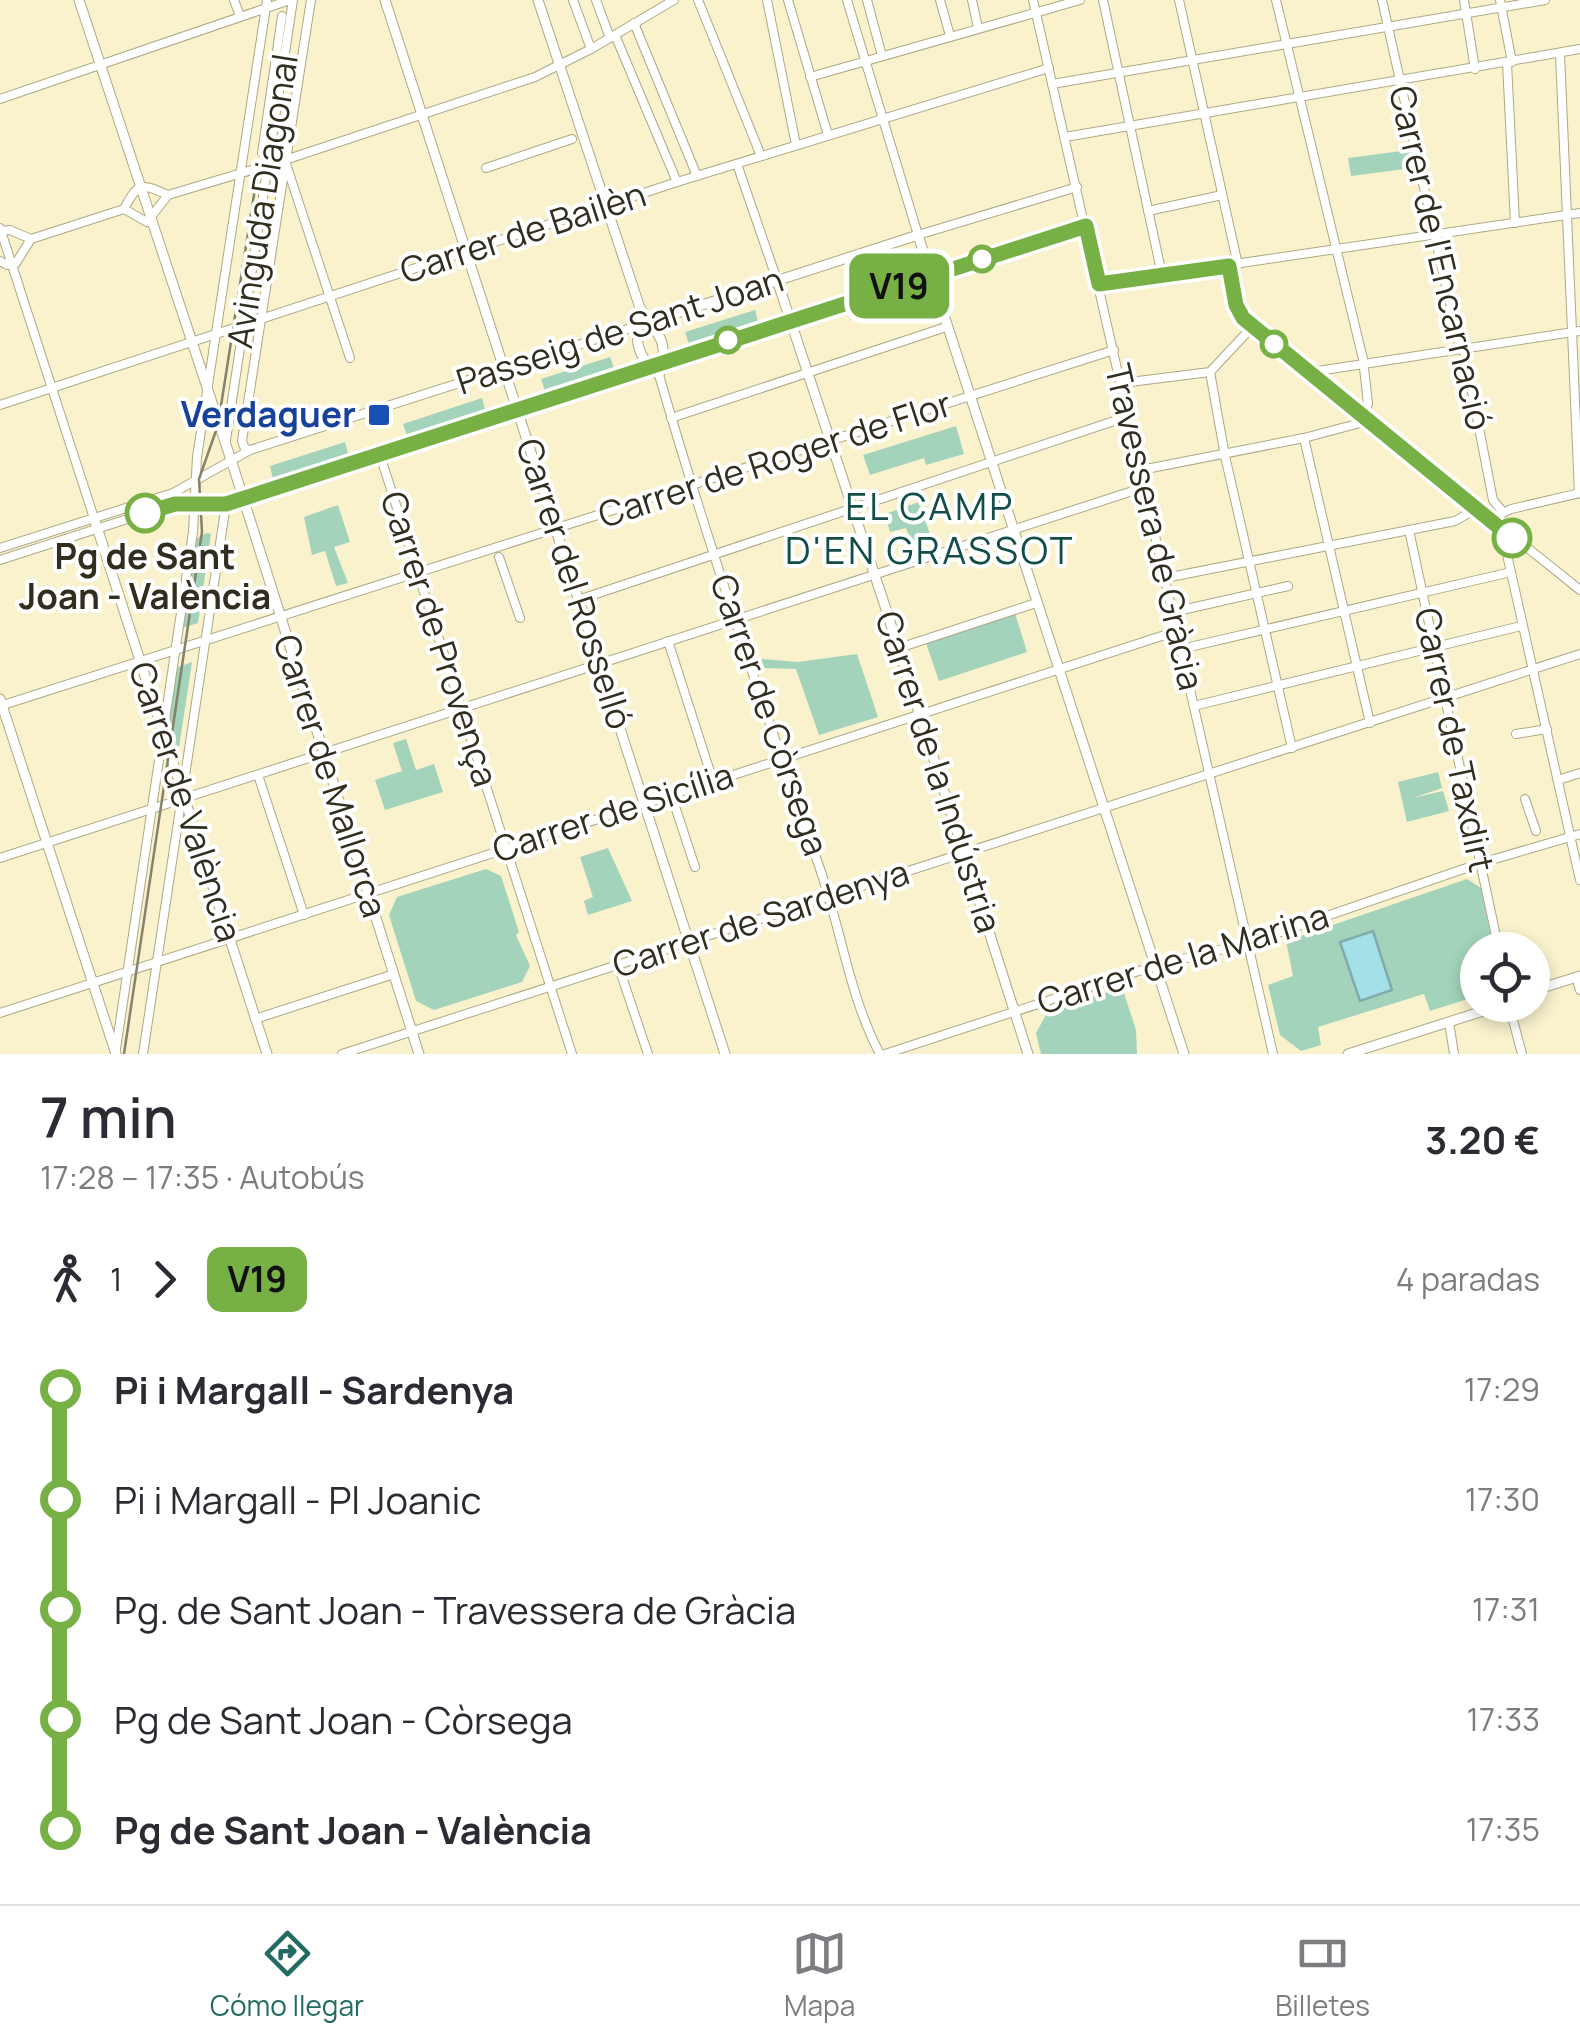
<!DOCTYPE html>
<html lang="es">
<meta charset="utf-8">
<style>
body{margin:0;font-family:Manrope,sans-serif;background:#f7f7f7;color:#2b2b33;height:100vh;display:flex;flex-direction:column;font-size:38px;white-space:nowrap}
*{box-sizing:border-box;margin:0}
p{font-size:32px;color:#7c7c81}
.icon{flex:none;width:55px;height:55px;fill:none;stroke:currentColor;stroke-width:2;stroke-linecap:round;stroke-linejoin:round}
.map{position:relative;height:1054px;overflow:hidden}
.side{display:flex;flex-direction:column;background:#fff;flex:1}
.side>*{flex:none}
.badge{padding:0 20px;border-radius:15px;font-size:35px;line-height:65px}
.fabs{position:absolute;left:1460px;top:932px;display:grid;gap:20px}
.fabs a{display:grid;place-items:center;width:90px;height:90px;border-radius:50%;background:#fff;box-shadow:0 5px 15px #0003;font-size:50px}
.map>.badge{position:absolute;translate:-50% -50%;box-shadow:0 0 0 5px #fff}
.legs{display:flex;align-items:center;gap:15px;height:110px;padding:0 40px;font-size:32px}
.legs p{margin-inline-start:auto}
.overview{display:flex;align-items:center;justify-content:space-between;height:170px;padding:0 40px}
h1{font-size:55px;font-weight:600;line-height:75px}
ul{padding:0 40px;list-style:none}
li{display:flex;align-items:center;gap:35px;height:110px;font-size:38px}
li i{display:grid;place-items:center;width:15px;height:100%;margin:0 12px;background:currentColor}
li i::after{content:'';width:25px;height:25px;margin:-12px;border:8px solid;border-radius:50%;background:#fff}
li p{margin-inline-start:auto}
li:first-child i{background:linear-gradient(#0000 50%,currentColor 0)}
li:last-child i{background:linear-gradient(currentColor 50%,#0000 0)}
.tab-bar{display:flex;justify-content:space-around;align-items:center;height:140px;border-top:2px solid #e1e1e2;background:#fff;font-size:28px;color:#7c7c81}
.tab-bar a{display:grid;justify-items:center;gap:5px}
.tab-bar .selected{color:#226b62}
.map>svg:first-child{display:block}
</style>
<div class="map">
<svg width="1580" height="1054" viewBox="0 0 1580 1054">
<rect width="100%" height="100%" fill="#f9f2cd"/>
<!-- green -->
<g fill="#a3d3bb">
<polygon points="1409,150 1413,168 1351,176 1348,158"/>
<polygon points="755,310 759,325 690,347 685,332"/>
<polygon points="610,357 615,371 546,394 541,379"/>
<polygon points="482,398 486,413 408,438 403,424"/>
<polygon points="956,426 964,454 926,465 924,458 870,475 863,455"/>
<polygon points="345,442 349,457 270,483 273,479 270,466"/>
<polygon points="919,502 931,537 912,544 906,528 890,532 885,514"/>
<polygon points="338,505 350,542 334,547 348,583 336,586 325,551 312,555 304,517"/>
<polygon points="207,533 211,534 198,623 182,628 195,539"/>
<polygon points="1015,613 1027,652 939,681 926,643"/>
<polygon points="857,654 878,717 819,735 796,669 763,668 761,659 798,662"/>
<polygon points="192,662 179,747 176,747 168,721 176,668"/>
<polygon points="406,739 416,770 434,764 443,792 385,810 375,780 402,771 393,743"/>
<polygon points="1438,772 1442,788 1413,798 1443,791 1449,811 1407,822 1398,782"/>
<polygon points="608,848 632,901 588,915 584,901 593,897 580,857"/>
<polygon points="486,869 501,876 519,932 516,935 530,966 522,982 434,1010 416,1001 389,915 397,897"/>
<polygon points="1467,879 1481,888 1494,950 1478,950 1477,996 1430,1011 1424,994 1318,1027 1321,1045 1301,1051 1280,1035 1268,985 1293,976 1286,941"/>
<polygon points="1122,987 1136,1030 1137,1054 1041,1054 1036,1033 1047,1013"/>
</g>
<!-- water -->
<polygon fill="#a3e0e8" stroke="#81abac" stroke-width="2.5" points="1373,931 1392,990 1360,1001 1340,942"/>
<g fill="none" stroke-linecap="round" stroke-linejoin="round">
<defs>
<g id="minor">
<polyline points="234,0 240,16"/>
<polyline points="573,0 591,49"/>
<polyline points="596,0 610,38"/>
<polyline points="698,0 761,156"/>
<polyline points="767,0 796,145"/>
<polyline points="788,0 828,135"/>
<polyline points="847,0 918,235 1077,187"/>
<polyline points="867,0 882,56"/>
<polyline points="940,0 950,36"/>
<polyline points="972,0 978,28"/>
<polyline points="1033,0 1273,1054"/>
<polyline points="1103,0 1162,275"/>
<polyline points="1179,0 1238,265"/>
<polyline points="1276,0 1363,359 1368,404 1363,413"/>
<polyline points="1382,0 1459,344 1464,351 1493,500 1503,512"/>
<polyline points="1464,0 1475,69"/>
<polyline points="1500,0 1512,62"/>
<polyline points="634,23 697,176"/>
<polyline points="615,35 677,182"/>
<polyline points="1560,54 1579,493"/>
<polyline points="1507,63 1515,223"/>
<polyline points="810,77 1080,0"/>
<polyline points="1052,84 1545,0"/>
<polyline points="0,99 290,0"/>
<polyline points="1065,137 1580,49"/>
<polyline points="262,153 282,16"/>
<polyline points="286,164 350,358"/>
<polyline points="737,164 777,280"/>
<polyline points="486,168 572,139"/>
<polyline points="124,209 147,222 168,195"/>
<polyline points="1148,211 1222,195"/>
<polyline points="0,228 94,518"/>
<path d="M0,231L10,230L31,239L124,209C138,182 141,183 168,195L285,160L535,77L591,49L674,0"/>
<polyline points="0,261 7,265 16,263 31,239"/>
<polyline points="1229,266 1236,305 1252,327 1580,590"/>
<polyline points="1099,284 1580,213"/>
<polyline points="790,321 1086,226"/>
<polyline points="1210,372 1225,456 1292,748"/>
<polyline points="1311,372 1580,331"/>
<path d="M659,375C707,541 762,704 819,866C841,928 849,996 880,1054"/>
<polyline points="1122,383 1210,372 1252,327"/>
<polyline points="0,405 677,182 1049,68"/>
<polyline points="671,418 946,327"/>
<polyline points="1304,438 1370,723"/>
<polyline points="226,440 293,0"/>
<polyline points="250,450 245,449 242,441 311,0"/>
<polyline points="379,452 572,1054"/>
<polyline points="1141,470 1304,438 1364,422 1368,417"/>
<polyline points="1489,520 1511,509 1580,493"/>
<polyline points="1409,530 1499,950"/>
<polyline points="1514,539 1507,549 1508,559 1580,880"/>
<polyline points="0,548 173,493 250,450 637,326"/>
<polyline points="499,557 520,618"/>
<polyline points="0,560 171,505 226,504 516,409"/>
<polyline points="1165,578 1455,521 1476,509"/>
<polyline points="578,600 1129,416"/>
<polyline points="1173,612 1288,586"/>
<polyline points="668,641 713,781"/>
<polyline points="899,648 1036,603"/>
<polyline points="1181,649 1511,572"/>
<polyline points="0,706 1114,350"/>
<polyline points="1194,706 1521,626"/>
<polyline points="1516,734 1547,729"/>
<polyline points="258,775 304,915"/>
<polyline points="1558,780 1580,773"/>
<polyline points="671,794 695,867"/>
<polyline points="1525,799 1536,831"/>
<polyline points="0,858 1145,487"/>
<polyline points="618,965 648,1054"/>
<polyline points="1576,977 1580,990"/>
<polyline points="1509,1005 1522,1054"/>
<polyline points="0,1013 1177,631"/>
<polyline points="255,1019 394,974"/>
<polyline points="1449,1022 1454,1054"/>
<polyline points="116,1049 193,532 197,457 267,0"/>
<polyline points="143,1054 226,504"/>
<polyline points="342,1054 1580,654"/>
<polyline points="885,1054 1154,966 1248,943 1481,863 1580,834"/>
</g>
<g id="major">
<polyline points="79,0 234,469 419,1054"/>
<polyline points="385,0 725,1054"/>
<path d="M538,0L640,308C658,336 670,339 659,375C634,355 635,338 640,308"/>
<polyline points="777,280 884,603 1028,1054"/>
<polyline points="637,326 918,235 1184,1054"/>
<polyline points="516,409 790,321"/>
<polyline points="94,518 267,1054"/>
<polyline points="0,699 116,1054"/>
<polyline points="1532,991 1580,976"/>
<polyline points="1348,1054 1502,1005"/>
</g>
</defs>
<!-- minor casing -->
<use href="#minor" stroke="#aea885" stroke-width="10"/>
<!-- major casing -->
<use href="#major" stroke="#aea885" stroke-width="11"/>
<!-- minor -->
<use href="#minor" stroke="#fff" stroke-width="8"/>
<!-- major -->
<use href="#major" stroke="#fff" stroke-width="9"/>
<!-- tram -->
<polyline stroke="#87826a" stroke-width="2.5" points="124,1054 202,532 199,479 218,425 256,182"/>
</g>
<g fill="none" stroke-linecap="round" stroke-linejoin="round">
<defs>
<polyline id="line-1" points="145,513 175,504 226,504 1086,226 1099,284 1229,266 1236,305 1243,318 1512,538"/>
</defs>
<!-- line-1 casing -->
<use href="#line-1" stroke="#fff" stroke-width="22"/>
<!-- line-1 -->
<use href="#line-1" stroke="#77b045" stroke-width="15"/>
</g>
<!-- markers -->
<g fill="#fff" stroke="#77b045" stroke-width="5">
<circle cx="982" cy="259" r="12"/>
<circle cx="728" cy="340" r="12"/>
<circle cx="1274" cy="344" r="12"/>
<circle cx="145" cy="513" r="18"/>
<circle cx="1512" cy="538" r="18"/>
</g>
<rect fill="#1a4fb4" stroke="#fff" stroke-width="4" x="367" y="403" width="24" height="24" rx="5"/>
<g text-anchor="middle" stroke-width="8" stroke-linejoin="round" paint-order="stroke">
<!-- street labels -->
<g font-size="35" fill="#312e20" stroke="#fff">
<text transform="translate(263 201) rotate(-81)" y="12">Avinguda Diagonal</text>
<text transform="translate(523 233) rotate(-18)" y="12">Carrer de Bailèn</text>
<text transform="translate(1440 258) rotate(77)" y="12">Carrer de l'Encarnació</text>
<text transform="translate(620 331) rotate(-18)" y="12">Passeig de Sant Joan</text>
<text transform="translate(775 460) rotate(-18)" y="12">Carrer de Roger de Flor</text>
<text transform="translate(1154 527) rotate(77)" y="12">Travessera de Gràcia</text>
<text transform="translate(574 584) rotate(72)" y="12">Carrer del Rosselló</text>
<text transform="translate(439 639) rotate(72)" y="12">Carrer de Provença</text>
<text transform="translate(769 715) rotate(71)" y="12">Carrer de Còrsega</text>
<text transform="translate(1454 740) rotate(78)" y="12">Carrer de Taxdirt</text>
<text transform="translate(938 772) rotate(72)" y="12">Carrer de la Indústria</text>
<text transform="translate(330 776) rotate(72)" y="12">Carrer de Mallorca</text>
<text transform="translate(185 802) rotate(72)" y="12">Carrer de València</text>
<text transform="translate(613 813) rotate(-18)" y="12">Carrer de Sicília</text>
<text transform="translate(761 919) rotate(-18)" y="12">Carrer de Sardenya</text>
<text transform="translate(1183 959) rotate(-17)" y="12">Carrer de la Marina</text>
</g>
<!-- transit labels -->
<g font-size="35" font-weight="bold" fill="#164399" stroke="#fff" text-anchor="end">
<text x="356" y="427">Verdaguer</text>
</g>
<!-- stop labels -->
<g font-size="35" font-weight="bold" fill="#312e20" stroke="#fff">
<text x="145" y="569">Pg de Sant<tspan x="145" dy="40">Joan - València</tspan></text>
</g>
<!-- neighbourhood labels -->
<g font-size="38" letter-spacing="2.5" fill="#124d47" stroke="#fff">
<text x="930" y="520">EL CAMP<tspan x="930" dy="44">D'EN GRASSOT</tspan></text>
</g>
</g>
</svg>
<div class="fabs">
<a><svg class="icon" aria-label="locate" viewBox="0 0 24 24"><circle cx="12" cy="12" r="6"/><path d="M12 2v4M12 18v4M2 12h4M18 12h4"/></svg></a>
</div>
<b class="badge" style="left:899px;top:286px;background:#77b045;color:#111">V19</b>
</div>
<section class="side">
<div class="overview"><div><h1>7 min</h1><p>17:28 – 17:35 · Autobús</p></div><b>3.20 €</b></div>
<div class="legs"><svg class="icon" aria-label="walk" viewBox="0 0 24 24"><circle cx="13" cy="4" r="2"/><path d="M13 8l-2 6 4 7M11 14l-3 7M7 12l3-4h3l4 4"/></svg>1<svg class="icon" aria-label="forward" viewBox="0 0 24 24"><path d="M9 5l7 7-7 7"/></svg><b class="badge" style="background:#77b045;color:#111">V19</b><p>4 paradas</p></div>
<ul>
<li><i style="color:#77b045"></i><b>Pi i Margall - Sardenya</b><p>17:29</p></li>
<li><i style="color:#77b045"></i><span>Pi i Margall - Pl Joanic</span><p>17:30</p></li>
<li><i style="color:#77b045"></i><span>Pg. de Sant Joan - Travessera de Gràcia</span><p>17:31</p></li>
<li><i style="color:#77b045"></i><span>Pg de Sant Joan - Còrsega</span><p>17:33</p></li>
<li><i style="color:#77b045"></i><b>Pg de Sant Joan - València</b><p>17:35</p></li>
</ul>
</section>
<nav class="tab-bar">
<a class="selected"><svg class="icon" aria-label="directions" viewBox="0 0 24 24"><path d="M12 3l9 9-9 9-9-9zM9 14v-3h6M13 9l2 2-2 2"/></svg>Cómo llegar</a>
<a><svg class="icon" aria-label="map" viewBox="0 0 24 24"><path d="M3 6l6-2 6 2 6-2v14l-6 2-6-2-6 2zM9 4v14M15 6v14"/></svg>Mapa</a>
<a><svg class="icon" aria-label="tickets" viewBox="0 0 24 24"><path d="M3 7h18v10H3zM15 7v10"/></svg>Billetes</a>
</nav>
